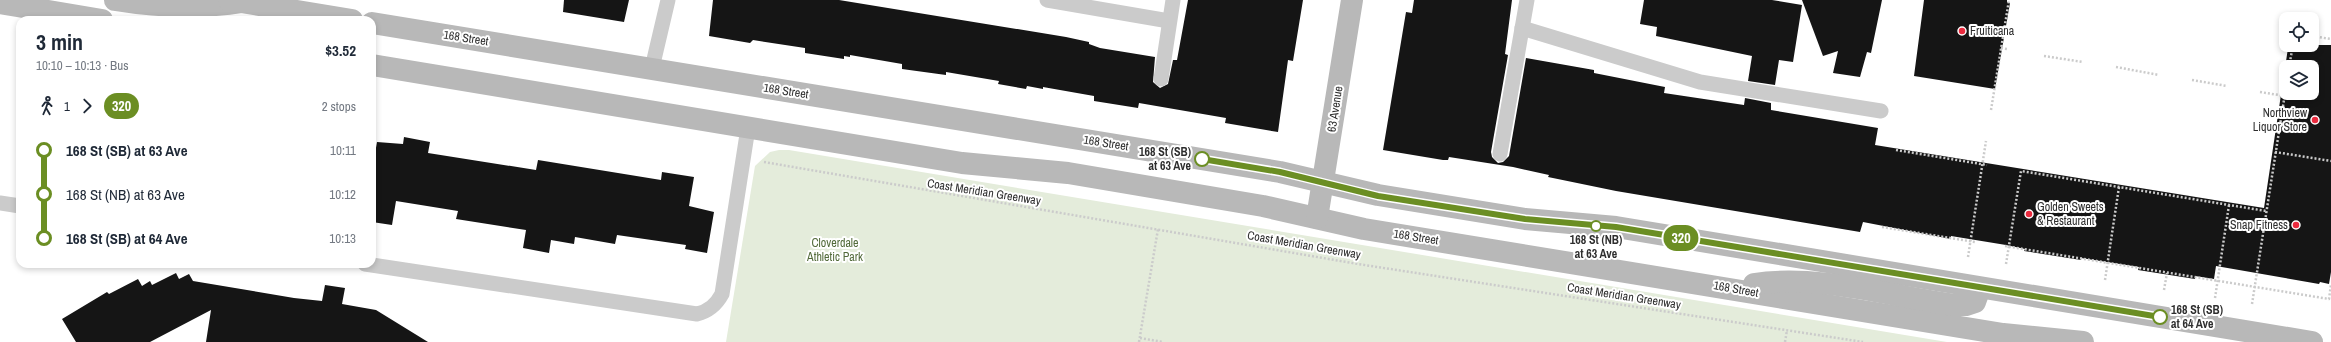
<!DOCTYPE html>
<meta charset="utf-8">
<style>
body{margin:0;font-family:"Archivo Narrow",sans-serif;background:#f6f6f7;color:#1f2937;height:100vh;display:flex;flex-direction:column;font-size:15px;white-space:nowrap}
*{box-sizing:border-box;margin:0}
p{font-size:13px;color:#747a83}
.icon{flex:none;width:22px;height:22px;fill:none;stroke:currentColor;stroke-width:2;stroke-linecap:round;stroke-linejoin:round}
.map{position:relative;flex:1;overflow:hidden}
.drawer{position:absolute;left:16px;top:16px;width:360px;height:252px;display:flex;flex-direction:column;background:#fff;border-radius:12px;box-shadow:0 2px 6px #0003}
.drawer>*{flex:none}
.badge{padding:0 8px;border-radius:13px;font-size:14px;line-height:26px}
.controls{position:absolute;left:2279px;top:12px;display:grid;gap:8px}
.controls a{display:grid;place-items:center;width:40px;height:40px;border-radius:8px;background:#fff;box-shadow:0 2px 6px #0003;font-size:20px}
.map>.badge{position:absolute;translate:-50% -50%;box-shadow:0 0 0 2px #fff}
.legs{display:flex;align-items:center;gap:6px;height:44px;padding:0 20px;font-size:13px}
.legs p{margin-inline-start:auto}
.head{display:flex;align-items:center;justify-content:space-between;height:68px;padding:0 20px}
h1{font-size:22px;font-weight:700;line-height:30px}
ul{padding:0 20px;list-style:none}
li{display:flex;align-items:center;gap:14px;height:44px;font-size:15px}
li i{display:grid;place-items:center;width:6px;height:100%;margin:0 5px;background:currentColor}
li i::after{content:'';width:10px;height:10px;margin:-5px;border:3px solid;border-radius:50%;background:#fff}
li p{margin-inline-start:auto}
li:first-child i{background:linear-gradient(#0000 50%,currentColor 0)}
li:last-child i{background:linear-gradient(currentColor 50%,#0000 0)}
.map>svg:first-child{display:block}
</style>
<div class="map">
<svg width="2331" height="342" viewBox="0 0 2331 342">
<rect width="100%" height="100%" fill="#fff"/>
<!-- green -->
<polygon fill="#e4ecdb" points="779,150 789,150 1947,342 726,342 755,166 770,152"/>
<!-- building -->
<g fill="#151515" fill-rule="evenodd">
<polygon points="564,0 629,0 624,22 563,12"/>
<polygon points="713,0 839,0 1066,37 1089,42 1089,44 1100,48 1155,57 1153,82 1160,88 1168,84 1173,60 1177,60 1188,0 1303,0 1293,61 1288,60 1278,132 1225,123 1226,118 1139,103 1138,108 1094,101 1094,96 1043,87 1043,89 1027,86 1026,89 998,84 999,81 946,72 946,75 902,69 902,64 850,55 850,57 844,56 844,59 805,53 805,48 753,40 750,43 709,36"/>
<path d="M1414,0H1512L1505,54L1508,55L1491,152L1492,157L1498,163L1503,162L1509,156L1526,58L1594,70V73L1665,87L1664,93L1744,105L1745,98L1771,103V110L1878,128L1875,145L2264,208L2288,48L2290,45H2331V272L2329,284L2320,282L2319,284L2216,266L2214,279L2195,276V279L2138,270L2139,267L2081,258V260L2024,251L2025,249L2006,245L1951,236V239L1863,222L1860,232L1616,191L1548,177L1549,175L1513,167L1449,157L1448,160H1443L1383,150L1406,12L1412,13ZM2286,67H2312V93H2286Z"/>
<polygon points="1644,0 1772,0 1802,5 1793,62 1779,60 1775,85 1748,81 1752,56 1656,36 1657,27 1640,24"/>
<polygon points="1802,0 1882,0 1871,53 1867,52 1860,77 1833,73 1838,51 1823,56"/>
<polygon points="1924,0 2007,0 2007,2 2010,3 1995,89 1914,76"/>
<polygon points="404,137 430,142 428,153 536,170 538,160 661,180 662,172 694,177 689,206 714,212 707,253 685,249 686,245 617,235 615,244 575,237 574,244 551,240 549,253 523,248 526,230 456,219 458,211 396,201 392,225 372,222 372,171 377,142 403,144"/>
<polygon points="176,273 179,279 189,274 193,281 294,298 322,301 325,285 345,288 342,304 376,310 428,342 206,342 211,310 150,342 76,342 62,319 107,292 109,294 138,279 142,286 150,281 152,285"/>
</g>
<g fill="none" stroke-linecap="round" stroke-linejoin="round">
<!-- path -->
<g stroke="#cbcbcb" stroke-width="2.5" stroke-dasharray="2 2" stroke-linecap="butt">
<polyline points="2312,36 2331,39"/>
<polyline points="2001,48 2007,49"/>
<polyline points="2044,56 2083,62"/>
<polyline points="2116,67 2159,75"/>
<polyline points="2289,67 2293,45"/>
<polyline points="2192,80 2227,86"/>
<polyline points="2260,92 2285,96"/>
<polyline points="1991,110 2009,0"/>
<polyline points="1896,150 1987,165"/>
<polyline points="2275,152 2331,161"/>
<polyline points="764,162 1358,264 1863,342"/>
<polyline points="1882,227 1975,242"/>
<polyline points="2005,246 2329,299 2331,284"/>
<polyline points="1968,257 1986,141"/>
<polyline points="2006,264 2021,171 2266,211"/>
<polyline points="2105,280 2119,187"/>
<polyline points="2164,290 2167,273"/>
<polyline points="2215,298 2229,205"/>
<polyline points="2252,304 2286,87"/>
<polyline points="1140,338 1163,342"/>
<polyline points="1139,342 1158,229"/>
<polyline points="1785,342 1787,330"/>
</g>
<!-- lane -->
<g stroke="#cbcbcb" stroke-width="15">
<polyline points="1047,0 1169,21"/>
<polyline points="1522,28 1700,82 1881,111"/>
<polyline points="652,68 668,0"/>
<polyline points="1161,79 1173,0"/>
<polyline points="1500,154 1527,0"/>
<polyline points="0,203 20,206"/>
<path d="M365,264L697,314C709,311 716,305 722,294L748,128"/>
</g>
<!-- secondary -->
<g stroke="#b8b8b8" stroke-width="22">
<path d="M115,0C158,7 199,9 242,2"/>
<polyline points="229,0 352,20"/>
<polyline points="0,3 102,20"/>
<polyline points="372,23 1280,172 1378,195 1525,219 1616,227 2312,342"/>
<polyline points="372,65 962,163 1068,173 1263,206 1364,229 2003,334 2083,342"/>
<polyline points="1317,218 1352,0"/>
<path d="M1754,284C1818,274 1890,296 1954,305H1966L1975,302L1980,288"/>
</g>
</g>
<g fill="none" stroke-linecap="round" stroke-linejoin="round">
<defs>
<polyline id="line-1" points="1202,159 1280,172 1378,196 1525,219 1616,227 2160,317"/>
</defs>
<!-- line-1 casing -->
<use href="#line-1" stroke="#fff" stroke-width="9"/>
<!-- line-1 -->
<use href="#line-1" stroke="#6b8e23" stroke-width="6"/>
</g>
<!-- markers -->
<g fill="#ea2a3e" stroke="#fff" stroke-width="1.5">
<circle cx="1962" cy="31" r="4"/>
<circle cx="2315" cy="120" r="4"/>
<circle cx="2029" cy="214" r="4"/>
<circle cx="2296" cy="225" r="4"/>
</g>
<g fill="#fff" stroke="#6b8e23" stroke-width="2">
<circle cx="1202" cy="159" r="7"/>
<circle cx="1596" cy="226" r="5"/>
<circle cx="2160" cy="317" r="7"/>
</g>
<g text-anchor="middle" stroke-width="4" stroke-linejoin="round" paint-order="stroke">
<!-- poi labels -->
<g font-size="12" fill="#2e2e2e" stroke="#fff" text-anchor="start">
<text x="1970" y="35">Fruiticana</text>
<text x="2307" y="117" text-anchor="end">Northview<tspan x="2307" dy="14">Liquor Store</tspan></text>
<text x="2037" y="211">Golden Sweets<tspan x="2037" dy="14">&amp; Restaurant</tspan></text>
<text x="2288" y="229" text-anchor="end">Snap Fitness</text>
</g>
<!-- street labels -->
<g font-size="12" fill="#2e2e2e" stroke="#fff">
<text transform="translate(466 38) rotate(9)" y="4">168 Street</text>
<text transform="translate(786 91) rotate(9)" y="4">168 Street</text>
<text transform="translate(1335 109) rotate(-81)" y="4">63 Avenue</text>
<text transform="translate(1106 143) rotate(9)" y="4">168 Street</text>
<text transform="translate(984 192) rotate(9)" y="4">Coast Meridian Greenway</text>
<text transform="translate(1416 237) rotate(9)" y="4">168 Street</text>
<text transform="translate(1304 245) rotate(10)" y="4">Coast Meridian Greenway</text>
<text transform="translate(1736 289) rotate(10)" y="4">168 Street</text>
<text transform="translate(1624 296) rotate(9)" y="4">Coast Meridian Greenway</text>
</g>
<!-- stop labels -->
<g font-size="12" font-weight="bold" fill="#2e2e2e" stroke="#fff" text-anchor="end">
<text x="1191" y="156">168 St (SB)<tspan x="1191" dy="14">at 63 Ave</tspan></text>
<text x="1596" y="244" text-anchor="middle">168 St (NB)<tspan x="1596" dy="14">at 63 Ave</tspan></text>
<text x="2171" y="314" text-anchor="start">168 St (SB)<tspan x="2171" dy="14">at 64 Ave</tspan></text>
</g>
<!-- park labels -->
<g font-size="12" fill="#526a3a" stroke="#fff">
<text x="835" y="247">Cloverdale<tspan x="835" dy="14">Athletic Park</tspan></text>
</g>
</g>
</svg>
<div class="controls">
<a><svg class="icon" aria-label="locate" viewBox="0 0 24 24"><circle cx="12" cy="12" r="6"/><path d="M12 2v4M12 18v4M2 12h4M18 12h4"/></svg></a>
<a><svg class="icon" aria-label="layers" viewBox="0 0 24 24"><path d="M12 4l9 5-9 5-9-5zM3 14l9 5 9-5"/></svg></a>
</div>
<b class="badge" style="left:1681px;top:238px;background:#6b8e23;color:#fff">320</b>
<section class="drawer">
<div class="head"><div><h1>3 min</h1><p>10:10 – 10:13 · Bus</p></div><b>$3.52</b></div>
<div class="legs"><svg class="icon" aria-label="walk" viewBox="0 0 24 24"><circle cx="13" cy="4" r="2"/><path d="M13 8l-2 6 4 7M11 14l-3 7M7 12l3-4h3l4 4"/></svg>1<svg class="icon" aria-label="forward" viewBox="0 0 24 24"><path d="M9 5l7 7-7 7"/></svg><b class="badge" style="background:#6b8e23;color:#fff">320</b><p>2 stops</p></div>
<ul>
<li><i style="color:#6b8e23"></i><b>168 St (SB) at 63 Ave</b><p>10:11</p></li>
<li><i style="color:#6b8e23"></i><span>168 St (NB) at 63 Ave</span><p>10:12</p></li>
<li><i style="color:#6b8e23"></i><b>168 St (SB) at 64 Ave</b><p>10:13</p></li>
</ul>
</section>
</div>
